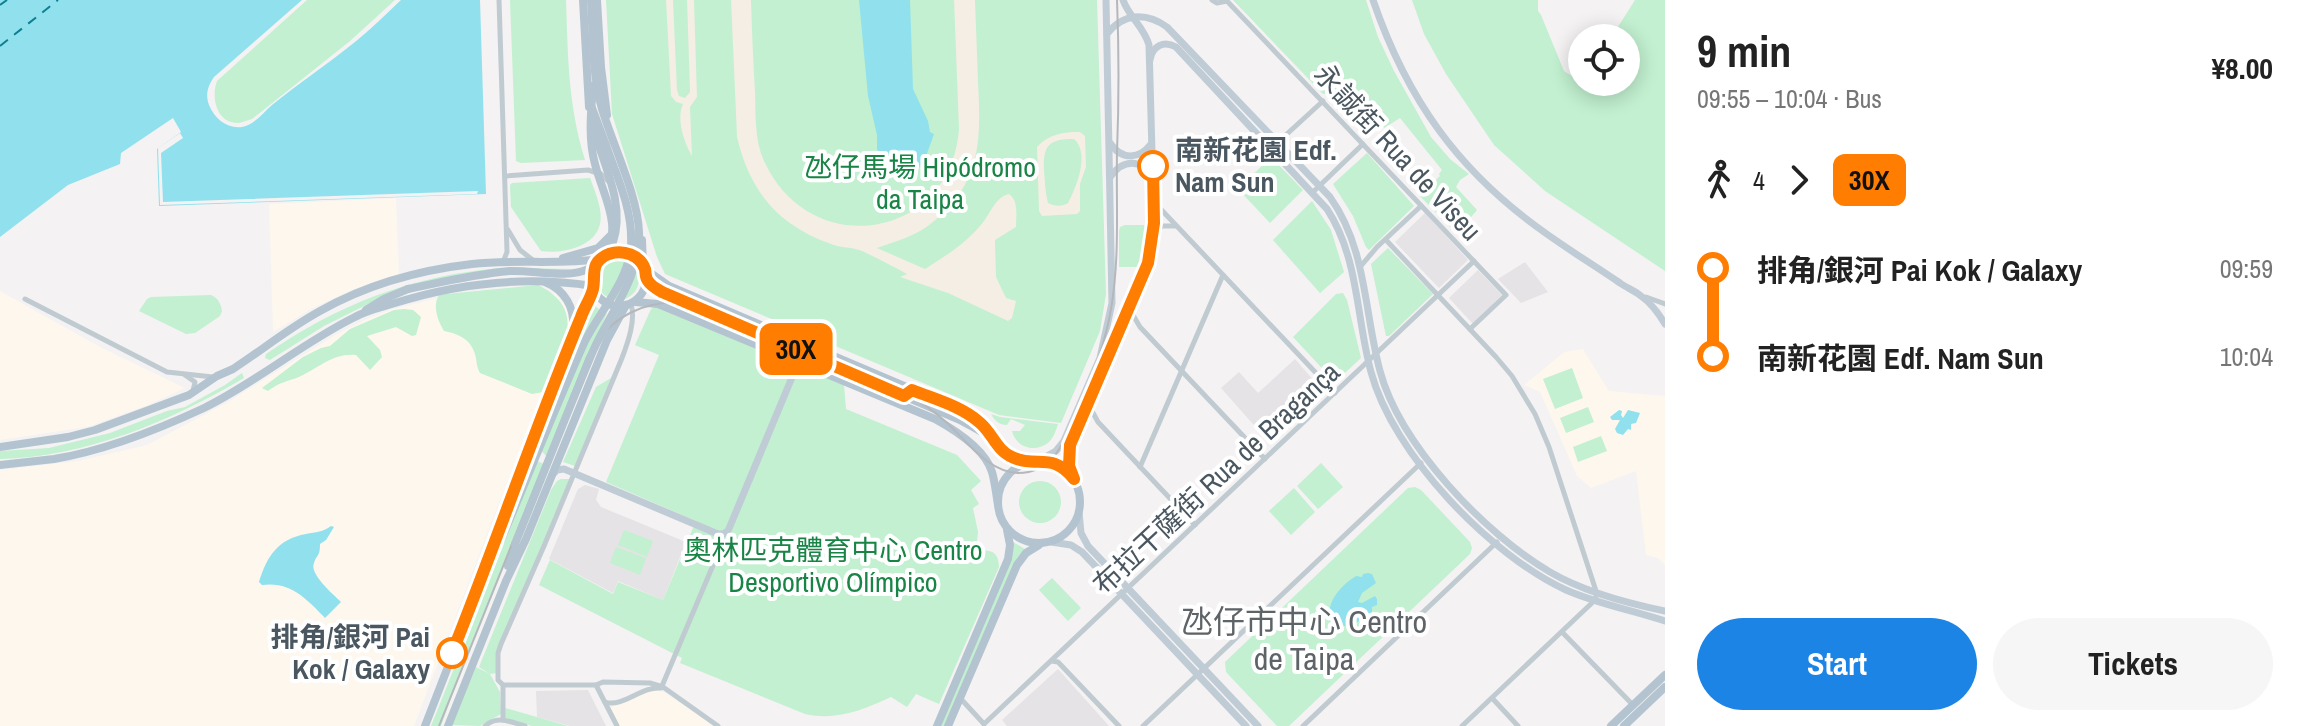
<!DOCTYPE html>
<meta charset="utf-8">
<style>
body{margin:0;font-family:"Archivo Narrow","Noto Sans SC",sans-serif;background:#f6f6f6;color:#222;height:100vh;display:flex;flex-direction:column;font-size:30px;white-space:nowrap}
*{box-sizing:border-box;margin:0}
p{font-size:26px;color:#767676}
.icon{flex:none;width:44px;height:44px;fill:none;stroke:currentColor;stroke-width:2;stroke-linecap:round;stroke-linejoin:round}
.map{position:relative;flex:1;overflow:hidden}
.details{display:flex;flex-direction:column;background:#fff;width:640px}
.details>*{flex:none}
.badge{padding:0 16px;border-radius:12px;font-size:28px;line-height:52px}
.tools{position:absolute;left:1568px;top:24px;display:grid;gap:16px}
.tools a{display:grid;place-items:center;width:72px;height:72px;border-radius:50%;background:#fff;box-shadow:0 4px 20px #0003;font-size:40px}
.map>.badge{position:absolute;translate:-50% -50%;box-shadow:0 0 0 4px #fff}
.legs{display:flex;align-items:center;gap:12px;height:88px;padding:0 32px;font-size:26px}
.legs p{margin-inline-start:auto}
.head{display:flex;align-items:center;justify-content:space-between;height:136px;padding:0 32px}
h1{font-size:44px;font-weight:700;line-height:60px}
.action{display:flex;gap:16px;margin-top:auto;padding:16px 32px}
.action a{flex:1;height:92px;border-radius:48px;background:#1b84e5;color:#fff;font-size:32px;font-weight:700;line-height:92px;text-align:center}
.action a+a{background:#f6f6f6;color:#222}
ul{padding:0 32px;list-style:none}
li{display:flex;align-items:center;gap:28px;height:88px;font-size:30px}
li i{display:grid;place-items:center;width:12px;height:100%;margin:0 10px;background:currentColor}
li i::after{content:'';width:20px;height:20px;margin:-10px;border:6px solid;border-radius:50%;background:#fff}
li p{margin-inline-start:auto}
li:first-child i{background:linear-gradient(#0000 50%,currentColor 0)}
li:last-child i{background:linear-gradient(currentColor 50%,#0000 0)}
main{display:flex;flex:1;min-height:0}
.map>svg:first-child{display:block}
</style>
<main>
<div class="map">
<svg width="1665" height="726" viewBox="0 0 1665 726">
<rect width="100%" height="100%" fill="#f4f2f2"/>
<!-- commercial -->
<g fill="#fdf7ee">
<polygon points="396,198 399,274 354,289 313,308 273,332 269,204"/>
<polygon points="540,287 556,295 566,307 570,322 566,340 498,505 414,726 0,726 0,470 78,461 147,445 228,402 337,334 369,318 393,309 451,295"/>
<polygon points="0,291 102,348 185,388 148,405 87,427 0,440"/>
<polygon points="1583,349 1609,391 1665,396 1665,565 1658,558 1646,555 1636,471 1591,488 1577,476 1540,392 1524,385 1564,352"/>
<polygon points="656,690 664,692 715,726 615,726 606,709 648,691"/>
</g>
<!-- education -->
<g fill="#e5e3e5">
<polygon points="1425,213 1468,260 1439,288 1395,242"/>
<polygon points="1525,262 1548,292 1521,303 1498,279"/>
<polygon points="1478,270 1502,295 1473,324 1449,298"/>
<polygon points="1295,359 1323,391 1268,441 1221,388 1239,372 1258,393"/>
<polygon points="585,485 599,489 596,500 601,507 686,542 663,600 618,581 613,593 549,559 578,489"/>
<polygon points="1058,669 1109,726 1007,726 1002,720"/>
<polygon points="588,690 606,726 570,726 537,717 536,691"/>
</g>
<!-- green -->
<g fill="#c2f0d0">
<path d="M307,0H395L350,41L252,119C248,120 243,122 239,123C216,124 211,97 217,81Z"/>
<path d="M510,0H566C568,58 568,104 585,160L521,163L516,161Z"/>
<polygon points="606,0 1097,0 1106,294 1100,331 1061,423 999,415 665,274 657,257 612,114"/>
<polygon points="1233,0 1366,0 1378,37 1394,71 1431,137 1450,159 1469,174 1460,180 1456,187 1477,210 1457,234 1419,195 1440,176 1439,174 1442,170 1400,118 1384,128 1377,122 1383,111 1375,101 1362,110 1345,89 1323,94"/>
<polygon points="1412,0 1538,0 1538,11 1541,15 1564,71 1582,82 1626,82 1626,38 1611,38 1635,0 1665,0 1665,271 1545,191 1494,145 1446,74 1424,34"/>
<polygon points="1367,153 1414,206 1369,250 1366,247 1353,216 1333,184"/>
<polygon points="1271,157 1303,190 1270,223 1238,189"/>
<path d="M590,178C600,205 612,231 580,246C568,251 554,253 541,251L511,207L510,185L512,183Z"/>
<polygon points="1312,201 1331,230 1344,272 1320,293 1273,240"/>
<polygon points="1125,225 1144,225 1147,227 1141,267 1119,267 1119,231 1120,227"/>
<polygon points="1388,248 1433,294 1389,336 1386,336 1371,264"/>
<circle cx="618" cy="279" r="21"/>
<path d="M500,268L578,269L503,274L388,294L324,326L270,360L265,358L266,354C339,304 411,276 500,268Z"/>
<path d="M538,285C591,311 560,352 543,392L532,394L480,373C476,366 477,361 475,354C470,338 458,334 444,331C438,321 432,306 439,295L446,294Z"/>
<polygon points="1343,293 1347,300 1361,358 1335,382 1293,337 1336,294"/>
<path d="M211,295C218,298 221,304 222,311L220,316L195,333L186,334L139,311L147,299L151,297Z"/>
<polygon points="592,303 601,311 607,313 547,457 537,446 537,441"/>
<path d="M655,307L844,385L846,409L957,455L981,481L971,490L979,504L973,508L978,532L976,552C989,548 999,551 999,567L939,704L916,694L907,707L891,697C863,710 836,721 805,714L680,663L682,658L539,585L550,560L613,594L618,582L663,600L696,521L606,482L659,355L635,345L651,309Z"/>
<path d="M404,309L413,310L421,317L416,335L412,336L396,327L367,336L380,350L382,357L370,370L356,355C334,353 321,366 303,375C289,382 283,380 268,391L262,388L303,357L321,348L330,346L350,329L394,310Z"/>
<polygon points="1572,368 1583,398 1555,409 1543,379"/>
<path d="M242,373L244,378C171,421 86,457 0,459V451L49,448L110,433L167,411L185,407L225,385Z"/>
<polygon points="611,378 575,466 563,462 596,387"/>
<polygon points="1588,407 1594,422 1566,433 1560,418"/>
<path d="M991,414L1000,417L1058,424C1056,430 1054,437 1049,442C1035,454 1016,447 1012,431H1020L1025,425L1011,419L1007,425C999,425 995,421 991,414Z"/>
<polygon points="1601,436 1607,451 1578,462 1573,447"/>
<polygon points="537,461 544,464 465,660 441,726 431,726"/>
<polygon points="1321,463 1343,487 1318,509 1297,486"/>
<polygon points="561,479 570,479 500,645 497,673 490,674 500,692 501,714 480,726 451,725 476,667 490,674 479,667 551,490 557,481"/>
<circle cx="1040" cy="502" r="21"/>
<polygon points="1415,487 1421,490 1470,542 1472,548 1470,554 1289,726 1277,726 1226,672 1225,662 1408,488"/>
<polygon points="1294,488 1315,512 1291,535 1269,511"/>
<polygon points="624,530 653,541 647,557 618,545"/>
<polygon points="1013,542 1025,549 1016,560 945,726 941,726"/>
<polygon points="616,547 646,558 640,575 610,563"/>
<polygon points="1052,578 1081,608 1068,621 1039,590"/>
<polygon points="505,708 568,726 532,726 505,718"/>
</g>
<!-- sand -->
<g fill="#f4eee4" fill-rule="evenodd">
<path d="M666,0H673L677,90L679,96L685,98L690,92L687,0H694L697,97L690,107L692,156C684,143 676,118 683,104L676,102L671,96Z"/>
<path d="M731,0H751C752,30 753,61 755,91C756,115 754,141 765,163C812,262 951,239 959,129L954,0H975C976,27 977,54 978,81C981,139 982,182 933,222C917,236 896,241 877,248L925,269C947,255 968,242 984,221C992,210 996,197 1009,194C1019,201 1016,216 1016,227L995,240L996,277L1006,298L1016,301L1012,318L1008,321L948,293L900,277L907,274C892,266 877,258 862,251C852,247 841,248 831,244C778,225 750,192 737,137Z"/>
<path d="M1080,132L1085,136L1086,167L1080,184V211L1077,214L1042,216L1039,211L1037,147C1049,134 1063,132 1080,132ZM1074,139C1090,153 1077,186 1068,203C1062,207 1054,206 1048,203C1045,192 1045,181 1044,170C1043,145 1049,139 1074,139Z"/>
</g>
<!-- water -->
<g fill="#90e1ed">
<path d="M0,0H302L214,77C208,86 205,94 209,105C215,119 227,129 242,127C254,125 263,113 272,105C299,83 328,64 355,42C371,29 386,14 401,0H480L486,194L159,206L157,149L181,132L173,118L121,153L120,164L68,185L0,237Z"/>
<path d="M859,0H910L913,89L928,121L930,132L934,134L925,159L919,168H917L916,173L911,177L906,173C897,176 890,170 883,164L884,160L877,149V135L868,96Z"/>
<polygon points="1619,410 1622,411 1621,415 1623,418 1628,410 1640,413 1636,423 1631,424 1631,430 1628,429 1623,435 1617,433 1615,429 1620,420 1612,420 1610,417"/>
<path d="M331,526L334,527L326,540L320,544C320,557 317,554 314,563C309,574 333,594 341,602L325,618C307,599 290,581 262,585L259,582C267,556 278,539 306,534C316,532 323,532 331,526Z"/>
<path d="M1368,573L1372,574L1376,583L1362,593L1358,602L1362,603L1375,596L1377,599V605L1372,607V612C1328,649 1311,604 1356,576L1362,577L1363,574Z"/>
</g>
<!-- pier -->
<polygon fill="#f4f2f2" points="180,133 183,138 161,153 163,202 478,191 477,194 160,205 158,148"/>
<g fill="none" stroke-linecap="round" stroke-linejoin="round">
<!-- ferry -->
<g stroke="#0e7f90" stroke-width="2" stroke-dasharray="10 8" stroke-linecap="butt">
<polyline points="0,5 7,0"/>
<polyline points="0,46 58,0"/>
</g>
<!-- street -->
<g stroke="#c0cbd1" stroke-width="5">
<polyline points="499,0 507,252 503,262"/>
<polyline points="1212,0 1217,3 1227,1"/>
<polyline points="1226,0 1506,295 1470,329"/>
<polyline points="1276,144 1323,101"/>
<polyline points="505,176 588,170 601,174 608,181"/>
<polyline points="1313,192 1363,144"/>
<polyline points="1154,202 1335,393"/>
<polyline points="508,230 520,250 534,261"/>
<polyline points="1154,234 1162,226 1176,226"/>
<polyline points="1386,240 1496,357 1512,376 1535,414 1549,447 1597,594 1594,601 1462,726"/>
<polyline points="1360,267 1377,247 1421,206"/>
<polyline points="1646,297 1665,304"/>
<polyline points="25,299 167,372 213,377"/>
<polyline points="1133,303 1133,315 1140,327 1265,459"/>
<polyline points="185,375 195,382 193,391"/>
<polyline points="1091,402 1092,411 1098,422 1195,525"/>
<polyline points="1140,467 1223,275"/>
<polyline points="1562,632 1633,705"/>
<polyline points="1052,661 1058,662 1119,726"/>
<polyline points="503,685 596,685 603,682 650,683 663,687 718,726"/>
<polyline points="596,685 617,726"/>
<polyline points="662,686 722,544 722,538 718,534"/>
<polyline points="1492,698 1518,726"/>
<polyline points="961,699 984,724"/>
<path d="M605,702C623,708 641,686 661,688"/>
<path d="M503,720V685L498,680V653L501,644L544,546L622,358C628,342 636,320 631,304"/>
<polyline points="984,724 1474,261"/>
<path d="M485,726C497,715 511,722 525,726"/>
<polyline points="1143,726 1421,463"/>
<polyline points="1303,726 1497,542"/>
</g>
<!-- secondary -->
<g stroke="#c0ccd5" stroke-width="7">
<path d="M1373,0C1407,99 1458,171 1544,232C1569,250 1595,266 1620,283C1627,288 1635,291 1641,296C1651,303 1659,314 1665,324"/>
<path d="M1107,34C1123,13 1146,12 1167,27L1330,197C1367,249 1364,312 1380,371C1400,445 1485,534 1550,572C1584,592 1626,603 1665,611"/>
<path d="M1150,60C1152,46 1164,40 1176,47L1327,209C1359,258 1356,317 1371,372C1393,454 1490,555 1566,590C1598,604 1632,610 1665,621"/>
<path d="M1110,143C1121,160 1139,160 1151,144"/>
<path d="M1111,176C1123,159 1141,159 1153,176"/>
<polyline points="1038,461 1056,451 1064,441 1100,358 1112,303 1106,0"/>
<polyline points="553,474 557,470 564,469 718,534 723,534 728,531 798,363"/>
<path d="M1074,479L1069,466L1070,445L1139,285L1151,252L1154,223L1149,45C1144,27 1129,17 1123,0"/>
<polyline points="1079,512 1081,533 1088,546 1258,726"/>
<polyline points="1051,542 1071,545 1082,552 1246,726"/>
</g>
<!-- primary -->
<g stroke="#b3c4d0" stroke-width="8">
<polyline points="583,0 589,107"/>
<polyline points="597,0 601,67 607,115"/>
<polyline points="592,108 606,145"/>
<path d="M592,124C602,162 626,203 613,242"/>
<polyline points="642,240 643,267"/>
<circle cx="619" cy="279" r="27"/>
<polyline points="563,258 598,248 610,236"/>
<polyline points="645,269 669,286 963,411 981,423 991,436"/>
<path d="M646,280L662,292L960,420C967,424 976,428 983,433C1001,446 1009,462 1035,461"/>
<path d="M545,282C565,290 575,308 573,328"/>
<path d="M635,302L658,304L935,419C955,430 985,449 992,472C995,482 996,494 998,505"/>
<polyline points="366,310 384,299 408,289"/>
<path d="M0,447L68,437L95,430L189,395L217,376L233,369C262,350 289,328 320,311C366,285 420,270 472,264C515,259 558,265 601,259"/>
<circle cx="1039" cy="502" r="41"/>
<path d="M0,465C18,463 36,461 54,459C103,451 159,429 204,408C257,382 302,343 355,317C367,310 382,307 395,303C459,283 527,276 593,286"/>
<polyline points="508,566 515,544"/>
<polyline points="425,726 489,561 550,394 594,287"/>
<polyline points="448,726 506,581 526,539 607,340 626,305"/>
<polyline points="937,726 1008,559 1010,545 1007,530"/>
<polyline points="948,726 1017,565 1026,553 1039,545"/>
<polyline points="1611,726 1665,675"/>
<polyline points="1624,726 1665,687"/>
</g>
<!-- tram -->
<path stroke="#b4b8bc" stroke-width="2" d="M439,726L587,357C609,316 647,297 693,304L911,397C924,404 935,412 946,422C966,440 988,472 1018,473C1054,473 1065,440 1077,412C1092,379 1105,345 1111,309C1120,257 1116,204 1117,152C1119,101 1119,51 1117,0"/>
<!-- primary-bridge -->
<g stroke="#b3c4d0" stroke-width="8">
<path d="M408,289C442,282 475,274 510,271C533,270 568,279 588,269C605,260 614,241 612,223C610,203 600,184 595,164C588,139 591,111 593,86"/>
<path d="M501,540C529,474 555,408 584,343C599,312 629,281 631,245C633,210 617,177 606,145"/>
<path d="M515,544C541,480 566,415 593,351C610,313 641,276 639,232C638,197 613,145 602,109C592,74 593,36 591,0"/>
</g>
</g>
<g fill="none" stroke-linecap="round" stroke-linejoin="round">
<defs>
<path id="line-1" d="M452,653C497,541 535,428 581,317C584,308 591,298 593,289C596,275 589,262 609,254C623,249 640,255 645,269C646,274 645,277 648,281C651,286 657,289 662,292L904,396L912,390C934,399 961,406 979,422C992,432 996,450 1012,457C1037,469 1052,451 1074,479L1069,466L1070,445L1148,263L1154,223L1153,166"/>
</defs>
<!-- line-1 casing -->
<use href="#line-1" stroke="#fff" stroke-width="18"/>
<!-- line-1 -->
<use href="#line-1" stroke="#ff7d00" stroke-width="12"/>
</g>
<!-- markers -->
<g fill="#fff" stroke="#ff7d00" stroke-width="4">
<circle cx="1153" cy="166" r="14"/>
<circle cx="452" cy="653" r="14"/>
</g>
<g text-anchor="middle" stroke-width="8" stroke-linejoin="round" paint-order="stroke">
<!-- stop labels -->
<g font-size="28" font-weight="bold" fill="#4a5760" stroke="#fff" text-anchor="start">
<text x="1175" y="160">南新花園 Edf.<tspan x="1175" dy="32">Nam Sun</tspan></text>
<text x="430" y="647" text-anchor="end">排角/銀河 Pai<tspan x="430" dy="32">Kok / Galaxy</tspan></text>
</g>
<!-- street labels -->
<g font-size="28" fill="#4a5760" stroke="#fff">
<text transform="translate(1398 152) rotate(47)" y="10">永誠街 Rua de Viseu</text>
<text transform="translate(1216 478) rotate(-43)" y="10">布拉干薩街 Rua de Bragança</text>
</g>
<!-- park labels -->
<g font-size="28" fill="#188445" stroke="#fff">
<text x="920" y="177">氹仔馬場 Hipódromo<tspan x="920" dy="32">da Taipa</tspan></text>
<text x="833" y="560">奧林匹克體育中心 Centro<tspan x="833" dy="32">Desportivo Olímpico</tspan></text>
</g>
<!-- quarter labels -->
<g font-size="32" fill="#5e6367" stroke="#fff">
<text x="1304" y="633">氹仔市中心 Centro<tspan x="1304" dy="37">de Taipa</tspan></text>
</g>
</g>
</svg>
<div class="tools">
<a><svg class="icon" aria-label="locate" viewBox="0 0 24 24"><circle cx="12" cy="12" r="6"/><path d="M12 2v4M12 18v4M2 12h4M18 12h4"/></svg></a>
</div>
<b class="badge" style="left:796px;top:349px;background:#ff7d00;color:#111">30X</b>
</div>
<section class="details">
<div class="head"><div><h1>9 min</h1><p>09:55 – 10:04 · Bus</p></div><b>¥8.00</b></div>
<div class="legs"><svg class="icon" aria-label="walk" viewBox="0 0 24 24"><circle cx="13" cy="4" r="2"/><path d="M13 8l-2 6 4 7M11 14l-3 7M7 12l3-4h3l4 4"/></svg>4<svg class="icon" aria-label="forward" viewBox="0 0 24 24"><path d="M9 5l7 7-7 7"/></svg><b class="badge" style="background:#ff7d00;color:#111">30X</b></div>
<ul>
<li><i style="color:#ff7d00"></i><b>排角/銀河 Pai Kok / Galaxy</b><p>09:59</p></li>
<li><i style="color:#ff7d00"></i><b>南新花園 Edf. Nam Sun</b><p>10:04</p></li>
</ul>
<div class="action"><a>Start</a><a>Tickets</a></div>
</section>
</main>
